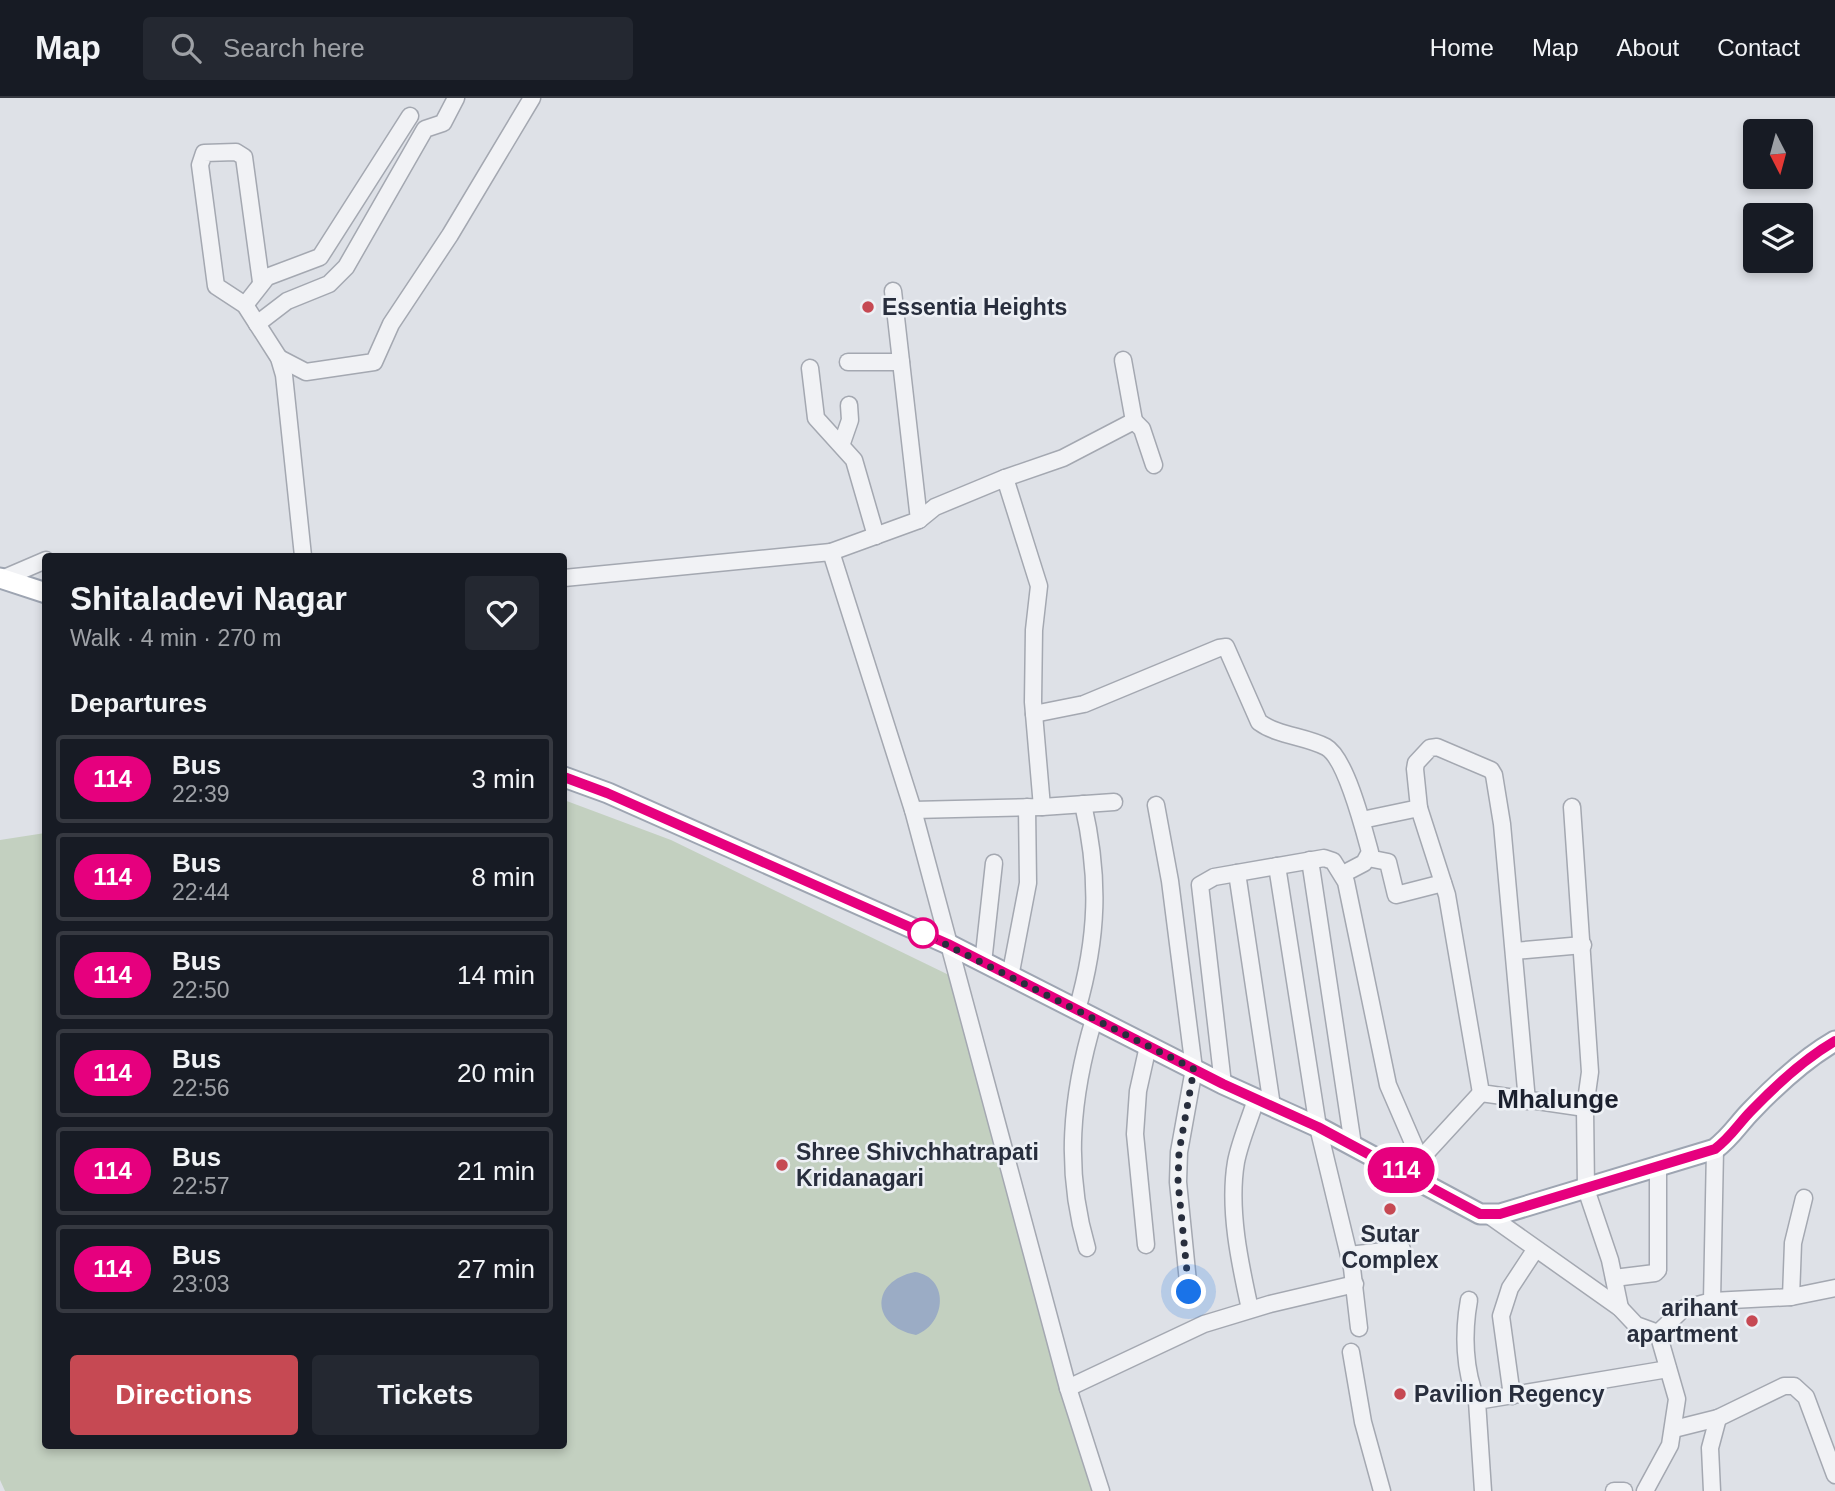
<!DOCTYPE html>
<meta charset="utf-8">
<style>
body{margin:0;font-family:Arial,sans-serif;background:#242831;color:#f1f3f6;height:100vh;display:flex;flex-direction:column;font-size:26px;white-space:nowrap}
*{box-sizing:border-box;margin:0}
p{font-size:23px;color:#9ea1a6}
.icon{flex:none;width:38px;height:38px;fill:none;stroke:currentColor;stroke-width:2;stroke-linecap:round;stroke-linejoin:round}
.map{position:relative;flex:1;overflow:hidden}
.sheet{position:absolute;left:42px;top:455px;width:525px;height:896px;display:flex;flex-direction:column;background:#171b24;border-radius:7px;box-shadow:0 4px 10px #0003}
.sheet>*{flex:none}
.badge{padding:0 14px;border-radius:23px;font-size:24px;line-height:46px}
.needle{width:46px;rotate:174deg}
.fabs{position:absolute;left:1743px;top:21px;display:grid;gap:14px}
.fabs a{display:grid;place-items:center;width:70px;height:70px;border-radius:7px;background:#171b24;box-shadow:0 4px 10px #0003;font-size:35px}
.you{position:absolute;width:35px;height:35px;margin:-18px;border:5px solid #fff;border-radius:50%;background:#1a73e8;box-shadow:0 0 0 10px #1a73e833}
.map>.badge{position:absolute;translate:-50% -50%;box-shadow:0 0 0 4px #fff}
h2{padding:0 28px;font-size:26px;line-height:63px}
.round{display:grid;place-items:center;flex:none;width:74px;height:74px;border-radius:7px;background:#242831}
.overview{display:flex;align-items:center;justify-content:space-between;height:119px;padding:0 28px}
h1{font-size:33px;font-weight:700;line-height:52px}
.primary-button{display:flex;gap:14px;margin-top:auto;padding:14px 28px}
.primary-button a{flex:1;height:80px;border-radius:7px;background:#c64953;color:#fff;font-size:28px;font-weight:700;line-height:80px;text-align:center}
.primary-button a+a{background:#242831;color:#f1f3f6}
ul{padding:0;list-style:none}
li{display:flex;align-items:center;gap:21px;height:88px;margin:0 14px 10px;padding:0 14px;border:4px solid #363941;border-radius:7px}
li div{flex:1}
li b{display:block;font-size:26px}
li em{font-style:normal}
li .badge{min-width:77px;font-weight:700;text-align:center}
header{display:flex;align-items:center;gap:42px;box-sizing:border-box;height:98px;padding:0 35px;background:#171b24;border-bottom:2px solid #363941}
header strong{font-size:33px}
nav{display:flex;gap:38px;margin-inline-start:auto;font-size:24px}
.search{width:490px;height:63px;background:#242831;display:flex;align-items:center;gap:18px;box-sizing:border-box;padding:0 24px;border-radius:7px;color:#9ea1a6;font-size:26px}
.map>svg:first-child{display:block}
</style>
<header>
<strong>Map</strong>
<div class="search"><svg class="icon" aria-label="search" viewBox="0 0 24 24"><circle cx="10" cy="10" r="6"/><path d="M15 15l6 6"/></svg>Search here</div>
<nav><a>Home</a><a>Map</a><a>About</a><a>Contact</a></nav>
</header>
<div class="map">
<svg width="1835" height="1393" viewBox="0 0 1835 1393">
<rect width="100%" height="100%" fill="#dee1e7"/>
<!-- green -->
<polygon fill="#c3d0c0" points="564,702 671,742 951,878 1100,1393 5,1393 0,1382 0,742 45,735 46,1348 564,1348"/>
<!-- water -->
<path fill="#9bacc5" d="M915,1174C949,1179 947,1225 916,1237C870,1228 870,1183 915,1174Z"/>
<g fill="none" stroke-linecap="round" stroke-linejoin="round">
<defs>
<g id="minor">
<polyline points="261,184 244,59 236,54 204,55 200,67 216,188 245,207 279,260 284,277 303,458"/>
<polyline points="245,207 267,179 320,159 410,18"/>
<polyline points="257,226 287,203 329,186 346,169 425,31 443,25 456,0"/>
<polyline points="279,260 306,274 374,264 391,226 450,137 532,0"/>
<polyline points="1123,262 1134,323"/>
<polyline points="848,264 901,264"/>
<polyline points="810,270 816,320 854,362 876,438"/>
<polyline points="842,345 850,322 849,307"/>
<polyline points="1005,380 1063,360 1134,323 1142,331 1154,367"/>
<polyline points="831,454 919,422 893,193"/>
<polyline points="4,480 46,462"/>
<polyline points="564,480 831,454 913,712 1068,1290 1101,1393"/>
<path d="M1034,616L1084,606L1219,550L1226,549L1259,624C1278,638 1305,638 1326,649C1346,660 1364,732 1370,754L1364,765L1343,776"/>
<polyline points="1156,707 1170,783 1194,971 1179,1054 1178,1084 1189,1194"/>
<polyline points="1042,709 1114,704"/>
<polyline points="1572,709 1590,974 1585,1010 1586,1091 1610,1162 1620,1210"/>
<polyline points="1419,710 1447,797 1481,995 1585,1010"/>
<polyline points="913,712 1042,709 1033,604 1034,532 1039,488 1005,380 935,409 919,422"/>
<polyline points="1362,722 1419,710 1415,671 1416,665 1430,650 1437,649 1491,672 1494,677 1502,726 1527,1003"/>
<polyline points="1368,760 1388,764 1396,797 1443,785"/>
<polyline points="1310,762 1353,1047"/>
<polyline points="1277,768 1318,1029 1352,1170 1359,1230"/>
<polyline points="1237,775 1272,1008"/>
<polyline points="1514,853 1583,847"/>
<polyline points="983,865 994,765"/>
<polyline points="1010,879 1028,785 1027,709"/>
<path d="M1077,912C1098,839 1100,780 1083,706"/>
<polyline points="1223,986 1200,787 1214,779 1324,760 1333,763 1346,784 1388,987 1420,1061"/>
<polyline points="1414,1068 1481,995"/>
<polyline points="1804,1100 1793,1145 1791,1199 1835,1190"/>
<polyline points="1490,1118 1620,1210 1636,1227 1658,1235"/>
<polyline points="1146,1147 1135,1036 1138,993 1148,948"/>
<path d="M1087,1150C1064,1072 1071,998 1094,921"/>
<polyline points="1349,1157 1402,1151"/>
<polyline points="1614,1180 1655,1175 1658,1172 1658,1067"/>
<path d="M1469,1202C1463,1235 1464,1272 1477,1303"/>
<polyline points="1712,1203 1791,1199"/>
<path d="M1250,1211C1240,1166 1228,1111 1236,1064C1240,1043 1250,1021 1256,1001"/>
<polyline points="1658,1235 1683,1211 1712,1203 1715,1051"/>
<polyline points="1351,1254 1363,1324 1382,1393"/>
<polyline points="1068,1290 1204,1226 1270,1206 1355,1186"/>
<polyline points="1512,1298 1501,1218 1510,1190 1535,1152"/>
<polyline points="1674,1331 1718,1320 1784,1288 1794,1288 1806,1299 1835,1377"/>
<polyline points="1483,1393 1477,1303 1668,1271"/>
<polyline points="1614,1393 1624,1393"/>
<polyline points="1645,1393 1670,1347 1677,1301 1658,1235"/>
<polyline points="1712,1393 1710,1350 1718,1320"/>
</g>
<g id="major">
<polyline points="0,480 46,495"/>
<path d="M564,679L608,695L948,846L1223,986L1318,1029L1480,1116H1500L1715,1051C1732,1038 1738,1026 1752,1012C1777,986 1804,961 1835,943"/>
</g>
</defs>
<!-- minor casing -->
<use href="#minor" stroke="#a4a8b1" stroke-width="19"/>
<!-- major casing -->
<use href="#major" stroke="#9ea5b2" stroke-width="23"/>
<!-- minor -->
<use href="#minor" stroke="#f1f2f5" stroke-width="16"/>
<!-- major -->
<use href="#major" stroke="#fff" stroke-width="19"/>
</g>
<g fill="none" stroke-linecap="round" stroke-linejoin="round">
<defs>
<path id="line" d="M564,679L607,695L948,846L1223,986L1318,1029L1480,1116H1500L1715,1051C1732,1038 1738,1026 1752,1012C1777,986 1804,961 1835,943"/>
</defs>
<!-- line casing -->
<use href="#line" stroke="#fff" stroke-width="16"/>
<!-- line -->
<use href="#line" stroke="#e6007e" stroke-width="10"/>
<!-- walk -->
<polyline stroke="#282e3d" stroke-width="7" stroke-dasharray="0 12.6" points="923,835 1194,971 1179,1054 1178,1084 1189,1194"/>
</g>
<!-- markers -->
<g fill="#c64953" stroke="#edf0f5" stroke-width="2.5">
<circle cx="868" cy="209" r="7"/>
<circle cx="782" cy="1067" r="7"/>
<circle cx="1390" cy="1111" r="7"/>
<circle cx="1752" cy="1223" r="7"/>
<circle cx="1400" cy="1296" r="7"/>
</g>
<circle fill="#fff" stroke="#e6007e" stroke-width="3.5" cx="923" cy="835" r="14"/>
<g text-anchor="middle" stroke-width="5" stroke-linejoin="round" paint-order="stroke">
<!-- poi labels -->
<g font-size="23" font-weight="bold" fill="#282e3d" stroke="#edf0f5" text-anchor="start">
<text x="882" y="217">Essentia Heights</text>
<text x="796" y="1062">Shree Shivchhatrapati<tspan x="796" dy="26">Kridanagari</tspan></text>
<text x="1390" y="1144" text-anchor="middle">Sutar<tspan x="1390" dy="26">Complex</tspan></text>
<text x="1738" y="1218" text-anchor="end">arihant<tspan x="1738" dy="26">apartment</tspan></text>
<text x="1414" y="1304">Pavilion Regency</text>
</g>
<!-- quarter labels -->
<g font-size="26" font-weight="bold" fill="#1b202e" stroke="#edf0f5">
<text x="1558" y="1010">Mhalunge</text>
</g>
</g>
</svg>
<div class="fabs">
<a><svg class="needle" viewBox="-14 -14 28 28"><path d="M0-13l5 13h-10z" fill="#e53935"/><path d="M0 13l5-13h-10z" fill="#9ea1a6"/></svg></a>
<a><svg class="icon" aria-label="layers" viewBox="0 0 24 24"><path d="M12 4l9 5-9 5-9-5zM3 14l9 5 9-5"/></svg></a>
</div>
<div class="you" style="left:1189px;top:1194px"></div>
<b class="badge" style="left:1401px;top:1072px;background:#e6007e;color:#fff">114</b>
<section class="sheet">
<div class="overview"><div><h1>Shitaladevi Nagar</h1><p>Walk · 4 min · 270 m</p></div><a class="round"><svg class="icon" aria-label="heart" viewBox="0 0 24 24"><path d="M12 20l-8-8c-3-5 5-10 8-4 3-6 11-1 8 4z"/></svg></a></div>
<h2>Departures</h2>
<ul>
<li><span class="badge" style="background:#e6007e;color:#fff">114</span><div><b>Bus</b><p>22:39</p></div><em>3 min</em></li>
<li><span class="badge" style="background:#e6007e;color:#fff">114</span><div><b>Bus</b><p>22:44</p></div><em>8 min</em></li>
<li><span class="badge" style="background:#e6007e;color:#fff">114</span><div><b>Bus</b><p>22:50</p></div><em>14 min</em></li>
<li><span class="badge" style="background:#e6007e;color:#fff">114</span><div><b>Bus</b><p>22:56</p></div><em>20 min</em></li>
<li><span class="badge" style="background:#e6007e;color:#fff">114</span><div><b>Bus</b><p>22:57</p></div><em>21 min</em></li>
<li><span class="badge" style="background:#e6007e;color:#fff">114</span><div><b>Bus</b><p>23:03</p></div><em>27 min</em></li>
</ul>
<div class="primary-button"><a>Directions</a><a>Tickets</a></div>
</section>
</div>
